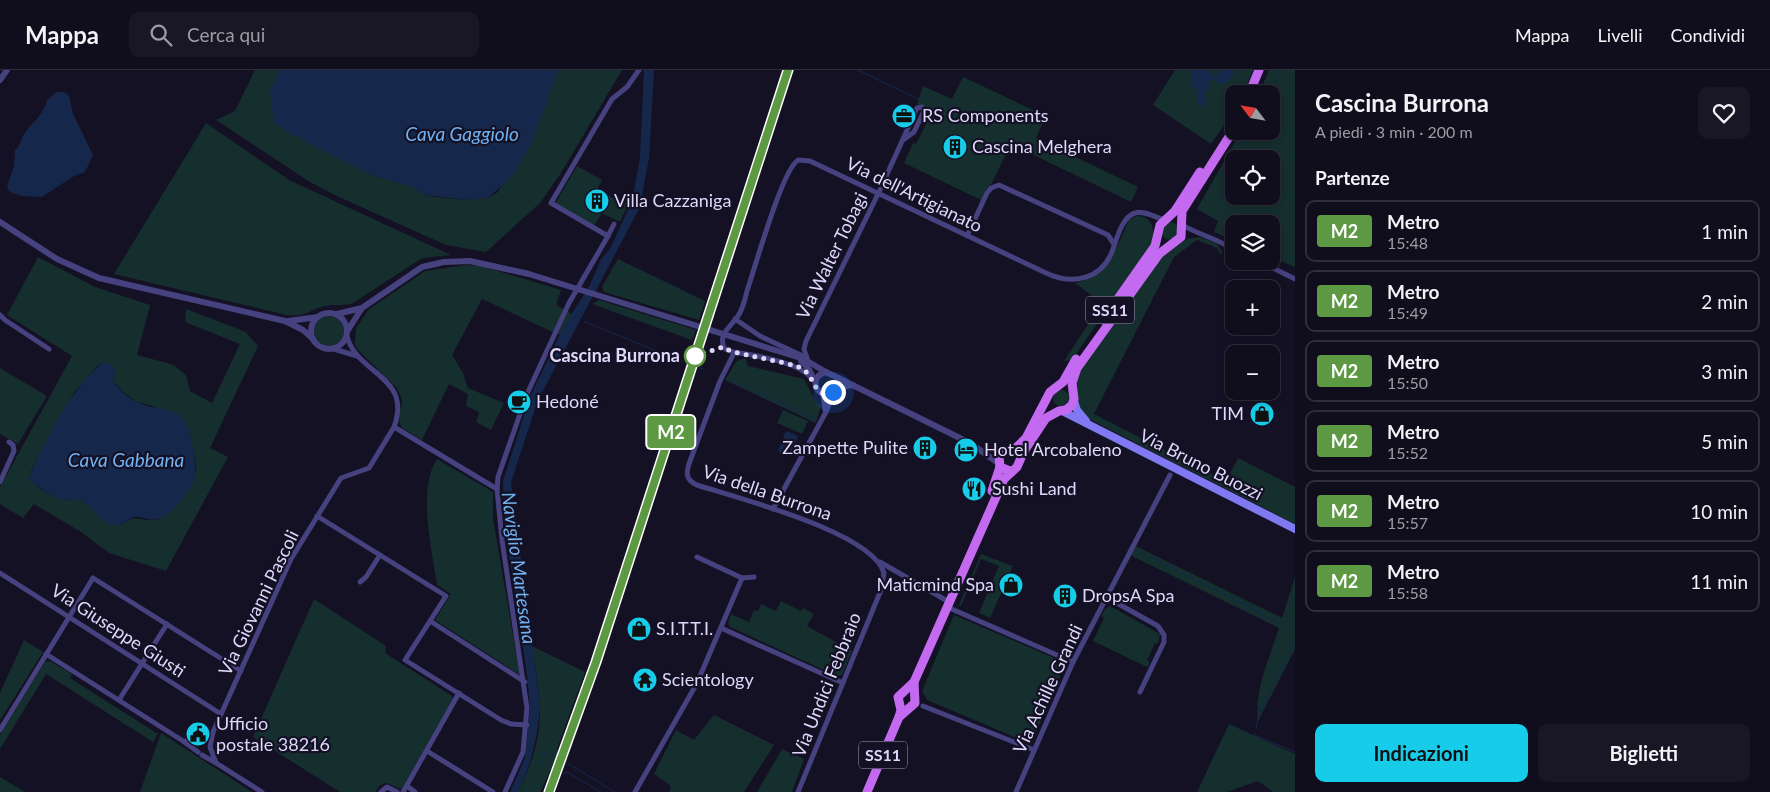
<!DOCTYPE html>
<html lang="it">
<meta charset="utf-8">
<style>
body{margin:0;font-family:Lato,sans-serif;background:#191625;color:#f1f3f6;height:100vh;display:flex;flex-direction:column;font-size:19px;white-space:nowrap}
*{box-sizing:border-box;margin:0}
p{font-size:16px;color:#9c9ca3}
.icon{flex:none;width:28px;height:28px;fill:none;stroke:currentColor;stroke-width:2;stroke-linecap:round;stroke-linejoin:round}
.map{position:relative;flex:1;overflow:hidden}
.details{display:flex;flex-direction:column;background:#100d1c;width:475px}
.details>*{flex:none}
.badge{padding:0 10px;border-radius:4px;font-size:18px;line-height:32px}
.needle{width:32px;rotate:301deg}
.buttons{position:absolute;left:1225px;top:15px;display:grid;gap:10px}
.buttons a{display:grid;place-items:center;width:55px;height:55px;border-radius:10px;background:#100d1c;box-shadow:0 2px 8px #0003,0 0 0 1px #302d3b;font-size:25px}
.you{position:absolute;width:25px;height:25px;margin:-12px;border:4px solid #fff;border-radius:50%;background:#1a73e8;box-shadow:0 0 0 8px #1a73e833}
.map>.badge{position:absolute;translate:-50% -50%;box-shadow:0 0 0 2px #fff}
h2{padding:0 20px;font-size:19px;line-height:45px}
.round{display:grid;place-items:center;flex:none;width:52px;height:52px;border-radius:10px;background:#191625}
.overview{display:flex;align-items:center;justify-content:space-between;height:85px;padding:0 20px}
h1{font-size:24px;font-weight:700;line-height:38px}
.primary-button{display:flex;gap:10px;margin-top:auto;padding:10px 20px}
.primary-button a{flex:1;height:58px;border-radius:10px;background:#17cce9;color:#111;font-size:20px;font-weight:700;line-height:58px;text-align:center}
.primary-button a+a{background:#191625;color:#f1f3f6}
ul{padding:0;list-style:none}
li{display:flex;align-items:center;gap:15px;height:62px;margin:0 10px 8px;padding:0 10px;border:2px solid #302d3b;border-radius:10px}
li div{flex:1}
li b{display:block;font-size:19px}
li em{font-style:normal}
li .badge{min-width:55px;font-weight:700;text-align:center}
header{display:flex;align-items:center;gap:30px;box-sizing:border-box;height:70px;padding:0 25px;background:#100d1c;border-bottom:1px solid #302d3b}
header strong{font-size:24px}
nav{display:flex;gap:28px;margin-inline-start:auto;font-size:18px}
.search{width:350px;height:45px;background:#191625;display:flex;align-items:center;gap:12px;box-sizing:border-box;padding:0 18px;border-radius:10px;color:#9c9ca3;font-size:19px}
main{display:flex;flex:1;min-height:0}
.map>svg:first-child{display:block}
</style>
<header>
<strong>Mappa</strong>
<div class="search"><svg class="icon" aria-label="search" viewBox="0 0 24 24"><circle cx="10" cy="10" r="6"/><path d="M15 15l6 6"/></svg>Cerca qui</div>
<nav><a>Mappa</a><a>Livelli</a><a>Condividi</a></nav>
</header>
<main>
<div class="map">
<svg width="1295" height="722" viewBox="0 0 1295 722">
<rect width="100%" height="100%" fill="#151125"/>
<!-- green -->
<g fill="#152e2e" fill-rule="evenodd">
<polygon points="255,0 279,0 278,3 350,92 371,105 410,116 425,125 435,127 467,130 488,128 498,122 542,40 558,0 622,0 561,103 540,133 486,182 446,175 339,127 310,112 216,50 235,41"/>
<polygon points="1175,0 1253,0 1243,24 1234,24 1234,41 1211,74 1153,35"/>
<path d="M1269,0H1295V197L1271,187V154H1234V171L1214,162L1218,151L1197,139L1241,61H1271V24H1259ZM1234,89H1271V126H1234Z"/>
<polygon points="963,7 1046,46 1036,68 1138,117 1131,132 1011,74 992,113 987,118 981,130 904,93 913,73 916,74 932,42 917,34 923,16 952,29"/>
<path d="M206,53L289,110L451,185L423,188L416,192L353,233C344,236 335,234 325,236C307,240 309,247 287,245L114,204Z"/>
<polygon points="577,96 602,110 588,137 596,142 606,124 620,132 623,129 629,132 620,152 602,143 594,156 555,134"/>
<path d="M1137,146C1154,146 1155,162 1151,175L1072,290L1064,291L1102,233L1075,213C1109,206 1116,178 1129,150Z"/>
<circle cx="1170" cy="161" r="9"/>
<path d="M1200,167L1216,173L1222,181L1221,185L1217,178L1197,170L1174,187L1094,344L1226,411L1238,388L1295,417V454L1089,349C1076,335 1074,321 1078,302L1162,183L1187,169Z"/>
<path d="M38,187L95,217L150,235L137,285L174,295L186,305L190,321L212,333L240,274L185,252L186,239L246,262L258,276L210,378L228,387L166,501L109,483L81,462L34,434L23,448L0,434V417L72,286L7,245ZM104,292L112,296L116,303L112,310L123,322L137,332L153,336L191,366C191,377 196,389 196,400C196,415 170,447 156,450C142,452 136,443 123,454L107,452L82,430L57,429L36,416L31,402L36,391L74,323L97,296Z"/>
<polygon points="618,189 705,231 699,250 604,222 602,217"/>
<polygon points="466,195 481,196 561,220 556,235 572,244 561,264 557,264 482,229 452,285 463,303 468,318 504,333 491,360 476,352 479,342 466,336 468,324 449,314 422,370 402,358 399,351 402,330 397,318 358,280 355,275 356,258 369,239 425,201"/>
<polygon points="599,230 696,260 692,270 592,234"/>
<circle cx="329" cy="261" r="15"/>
<polygon points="741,289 746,289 748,296 804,309 816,332 821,336 816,353 725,310 736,292"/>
<polygon points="0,298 47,326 18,374 0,364"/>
<circle cx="1061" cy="328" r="8"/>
<polygon points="783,340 808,351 802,364 777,353"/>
<path d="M437,389L493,422V449L520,605L435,550L451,524L437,515C432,480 417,419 437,389Z"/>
<path d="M1136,476L1282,548L1295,507V579L1258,651C1254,620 1270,587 1279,558L1130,485Z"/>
<polygon points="981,484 1013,496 990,548 979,543 999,496 981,489 961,536 959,535"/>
<polygon points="314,529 386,576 385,583 452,626 453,629 402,718 400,719 387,713 380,715 375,722 340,722 253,667"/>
<polygon points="781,531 801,541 803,538 814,544 807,556 852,581 842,605 837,606 730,557 728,553 731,544 749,552 754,540 758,541 761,534 776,541"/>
<polygon points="1110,536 1160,564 1158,574 1155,573 1147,590 1150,592 1147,597 1093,571 1104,548 1101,546 1105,539"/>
<polygon points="954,545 1066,593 1031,674 927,630 922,621"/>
<polygon points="24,570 43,582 0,650 0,623"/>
<path d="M532,576L585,602L557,679L558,684L540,722H518C547,664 542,637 532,576Z"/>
<polygon points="50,591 72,604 70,608 158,664 153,672 46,604 0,679 0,665 45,592"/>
<polygon points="714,645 774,675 744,722 669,722 671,716 654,704 676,660 694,670"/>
<polygon points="1229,654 1295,684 1295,722 1273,722 1258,711 1227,722 1197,722"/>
<polygon points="161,663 252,722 140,722"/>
<polygon points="782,679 804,689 792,722 757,722"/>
<polygon points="0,707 25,722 0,722"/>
</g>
<!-- water -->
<g fill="#15284b">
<polygon points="279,0 558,0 533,70 514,104 488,128 467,130 425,125 410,116 371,105 288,62 274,52 270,23"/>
<path d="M644,0H654L649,88L640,137L538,330L511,412L540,634C538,666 532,693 518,722H510L525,688L530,638L527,604L505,457L503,411L530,327L563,258L590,215L601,189L610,179L632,131L640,88Z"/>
<polygon points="1192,0 1210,0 1211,4 1216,7 1221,0 1234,0 1232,7 1224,14 1219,14 1215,9 1209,10 1209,16 1203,26 1207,31 1203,36 1197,33 1197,21 1191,14"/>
<path d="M57,22H64L69,26L73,44L93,85L85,102L74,106L42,127L22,126L10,122L7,117L14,96L15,80C20,77 20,72 23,66C29,55 45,44 47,30Z"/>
<path d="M104,292L112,295L116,303L112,310C118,320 132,331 144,335C163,341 179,336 188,359C192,367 197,399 195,407C190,421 174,442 161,448C151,453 145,446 136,447C128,448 123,456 115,455C102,454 92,437 82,430L57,429L29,411C37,381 79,307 104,292Z"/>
<polygon points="786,361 798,366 790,386 778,381"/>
</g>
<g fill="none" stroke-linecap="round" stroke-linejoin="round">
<!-- stream -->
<g stroke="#15284b" stroke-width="1">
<polyline points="858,0 918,29 926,25 973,45"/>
<polyline points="1270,24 1274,17 1280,0"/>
<polyline points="1237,89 1248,61"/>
<polyline points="1216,141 1234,97"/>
<polyline points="585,252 682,291"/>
<polyline points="700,298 704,299"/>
<polyline points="726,309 817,350"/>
<polyline points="1136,480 1294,560"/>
<polyline points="1256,658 1259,643 1295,571"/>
<polyline points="1255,663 1255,665 1295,682"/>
<polyline points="540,682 552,686"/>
<polyline points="537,690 551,698"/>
<polyline points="567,693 615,722"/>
<polyline points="563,704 567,702 601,722"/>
</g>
<!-- minor -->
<g stroke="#46417f" stroke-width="5">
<path d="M1181,154C1198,165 1217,168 1234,180"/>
<polyline points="608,166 614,154"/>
<polyline points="967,166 987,123 991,118 999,115 1108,165 1114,174"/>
<polyline points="1234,181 1227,187 1228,194 1235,197 1242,191"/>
<polyline points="1259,191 1295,209"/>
<polyline points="0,245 5,250 49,279"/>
<polyline points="735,249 760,266 805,287"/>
<path d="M347,266C356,304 413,306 394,357"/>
<polyline points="334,279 357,286"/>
<path d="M734,283L720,311L690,391C686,402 685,410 697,415C737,428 872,462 884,503L881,520L798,722"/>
<polyline points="807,288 804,279 806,271 879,122 917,38 922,37 924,41 914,62 903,70"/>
<path d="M811,308C801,294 764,287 746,284C738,283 731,283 724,278C718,263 731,257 738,246C743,239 745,229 747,221C755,198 782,100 798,90L810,91L1046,203C1073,216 1103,209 1113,179C1117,168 1122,147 1135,143C1144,140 1156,148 1165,150"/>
<polyline points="823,324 825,340"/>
<polyline points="0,412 14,381 13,375 9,372"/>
<polyline points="773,439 826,342 834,321"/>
<polyline points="317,446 446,526 405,590 501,650 511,654 527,655"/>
<polyline points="697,487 742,508"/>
<polyline points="880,492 949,532"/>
<polyline points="0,503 221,644"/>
<polyline points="742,508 754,507"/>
<polyline points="360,512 366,507 380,485"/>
<polyline points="1106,527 1158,556 1164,565 1164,572 1140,622"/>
<polyline points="947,537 1073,592"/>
<polyline points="430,551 525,612"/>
<polyline points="721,558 843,613"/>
<polyline points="46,584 183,671"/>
<polyline points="119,630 167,554"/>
<polyline points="923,636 1034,680"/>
<polyline points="0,660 93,508 241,601"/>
<polyline points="427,681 493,722"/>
<polyline points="198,682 183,671 202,672 213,663"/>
<polyline points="202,685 216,693 210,677 213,662 291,489 341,408 369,398 394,357 497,419"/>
<polyline points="216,693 262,722"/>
<polyline points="407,716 415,722"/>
<polyline points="381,722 387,717 397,722"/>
<polyline points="403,722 459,623"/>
<polyline points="505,722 523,682 527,638 502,470 497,419 498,407 527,324 569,233 608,166 551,133 612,29 627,17 639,0"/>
<polyline points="635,722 697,613 742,508"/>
<polyline points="1016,722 1073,592 1170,405"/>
</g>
<!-- tertiary -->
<g stroke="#46417f" stroke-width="6">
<polyline points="0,10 7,0"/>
<polyline points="0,152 57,189 99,208 285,251 303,260 313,269"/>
<circle cx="329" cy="261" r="18"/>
<polyline points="337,244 362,238 422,197 444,192 470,191 529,204 804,289 824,301 970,373 998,393"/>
<polyline points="288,251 318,247"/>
<polyline points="348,260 362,238"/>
<polyline points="801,291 808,298 815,311"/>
<path d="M826,302C814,305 812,316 821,323C832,327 841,315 853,315"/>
</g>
<!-- secondary -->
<g stroke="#8079f2" stroke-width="8">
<polyline points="1074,331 1077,340 1086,351"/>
<polyline points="1062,341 1295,459"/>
</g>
<!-- primary -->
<g stroke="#c46af1" stroke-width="9">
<polyline points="1249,24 1259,0"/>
<polyline points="1103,250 1155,176 1160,155 1175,141 1200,102"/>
<polyline points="1010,401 1000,397 999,386 1005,381 1016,378 1026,368 1050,322 1063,312 1076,289"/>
<polyline points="992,421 1000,397"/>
<polyline points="899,647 915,633 914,612"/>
<polyline points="867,722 899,647 901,640 898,627 914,612 1004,409 1017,397 1024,381 1046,348 1059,341 1066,340 1072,335 1074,329 1072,313 1077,298 1159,184 1181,167 1182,141 1234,59"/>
</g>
<defs>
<polyline id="rail" points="546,722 608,548 785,0"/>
</defs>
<!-- rail casing -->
<use href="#rail" stroke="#17cce9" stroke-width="3"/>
<!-- rail -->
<use href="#rail" stroke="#151125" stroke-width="1" stroke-dasharray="4" stroke-linecap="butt"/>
</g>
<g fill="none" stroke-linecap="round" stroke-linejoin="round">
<defs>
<polyline id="line" points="549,722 596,592 788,0"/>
</defs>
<!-- line casing -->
<use href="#line" stroke="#fff" stroke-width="11"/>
<!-- line -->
<use href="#line" stroke="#5d9842" stroke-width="8"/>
<!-- walk -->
<path stroke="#ded8fb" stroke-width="5" stroke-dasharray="0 9" d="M695,286L723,277C729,284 786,291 801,298C812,304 812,315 820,322L826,325L833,322"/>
</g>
<!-- icons -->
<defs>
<symbol id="office-disc" viewBox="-11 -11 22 22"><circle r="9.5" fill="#17cce9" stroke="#151125"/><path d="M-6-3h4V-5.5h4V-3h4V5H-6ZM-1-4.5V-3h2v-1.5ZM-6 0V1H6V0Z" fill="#111"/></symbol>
<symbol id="building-disc" viewBox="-11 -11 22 22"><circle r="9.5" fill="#17cce9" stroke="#151125"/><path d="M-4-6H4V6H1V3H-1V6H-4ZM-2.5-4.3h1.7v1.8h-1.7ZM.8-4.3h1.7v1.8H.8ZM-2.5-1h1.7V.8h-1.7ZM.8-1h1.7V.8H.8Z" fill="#111"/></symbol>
<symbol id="cafe-disc" viewBox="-11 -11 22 22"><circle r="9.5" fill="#17cce9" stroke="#151125"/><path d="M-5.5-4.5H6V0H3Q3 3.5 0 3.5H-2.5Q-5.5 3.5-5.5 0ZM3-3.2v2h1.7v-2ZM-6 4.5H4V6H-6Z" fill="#111"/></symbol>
<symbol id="shop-disc" viewBox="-11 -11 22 22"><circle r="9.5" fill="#17cce9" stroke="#151125"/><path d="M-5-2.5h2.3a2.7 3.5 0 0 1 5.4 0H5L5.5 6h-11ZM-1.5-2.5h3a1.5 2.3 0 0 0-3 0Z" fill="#111"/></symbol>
<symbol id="hotel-disc" viewBox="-11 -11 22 22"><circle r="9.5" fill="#17cce9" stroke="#151125"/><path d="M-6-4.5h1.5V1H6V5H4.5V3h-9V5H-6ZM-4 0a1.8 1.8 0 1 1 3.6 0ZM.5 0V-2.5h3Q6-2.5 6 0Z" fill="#111"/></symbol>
<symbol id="restaurant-disc" viewBox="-11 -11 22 22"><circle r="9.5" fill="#17cce9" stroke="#151125"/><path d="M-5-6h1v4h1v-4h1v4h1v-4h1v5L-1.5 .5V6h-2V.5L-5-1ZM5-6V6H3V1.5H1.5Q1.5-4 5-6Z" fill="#111"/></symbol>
<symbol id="temple-disc" viewBox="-11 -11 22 22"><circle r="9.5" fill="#17cce9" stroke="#151125"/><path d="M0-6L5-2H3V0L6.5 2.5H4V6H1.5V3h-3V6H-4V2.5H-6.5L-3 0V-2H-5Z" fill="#111"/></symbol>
<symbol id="civic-disc" viewBox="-11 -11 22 22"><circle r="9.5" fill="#17cce9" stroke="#151125"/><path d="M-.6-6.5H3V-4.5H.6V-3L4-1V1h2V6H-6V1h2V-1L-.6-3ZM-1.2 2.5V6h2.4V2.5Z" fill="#111"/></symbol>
</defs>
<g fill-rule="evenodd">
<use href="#office-disc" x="890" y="32" width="28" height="28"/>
<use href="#building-disc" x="941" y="63" width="28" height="28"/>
<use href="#building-disc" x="583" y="117" width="28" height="28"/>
<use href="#cafe-disc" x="505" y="318" width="28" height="28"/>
<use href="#shop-disc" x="1248" y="330" width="28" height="28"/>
<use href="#building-disc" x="911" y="364" width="28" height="28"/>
<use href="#hotel-disc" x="952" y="366" width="28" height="28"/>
<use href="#restaurant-disc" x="960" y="405" width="28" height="28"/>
<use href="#shop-disc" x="997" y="501" width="28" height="28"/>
<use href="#building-disc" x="1051" y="512" width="28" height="28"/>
<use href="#shop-disc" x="625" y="545" width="28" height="28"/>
<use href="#temple-disc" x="631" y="596" width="28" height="28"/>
<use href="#civic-disc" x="184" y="650" width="28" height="28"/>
</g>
<!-- markers -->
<circle fill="#fff" stroke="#5d9842" stroke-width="2.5" cx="695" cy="286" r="10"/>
<g text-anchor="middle" stroke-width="4.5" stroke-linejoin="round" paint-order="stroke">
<!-- shield labels -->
<g fill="#151125" stroke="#a29cbb" stroke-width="1">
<rect x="1086" y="226.5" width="48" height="27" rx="4"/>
<rect x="859" y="671.5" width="48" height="27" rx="4"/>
</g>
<g font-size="16" font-weight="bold" fill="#ded8fb">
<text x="1110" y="246">SS11</text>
<text x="883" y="691">SS11</text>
</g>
<!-- poi labels -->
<g font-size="18" fill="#ded8fb" stroke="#151125" text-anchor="start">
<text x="922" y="52">RS Components</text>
<text x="972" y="83">Cascina Melghera</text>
<text x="614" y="137">Villa Cazzaniga</text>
<text x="536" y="338">Hedoné</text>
<text x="1244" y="350" text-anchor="end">TIM</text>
<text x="908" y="384" text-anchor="end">Zampette Pulite</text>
<text x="984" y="386">Hotel Arcobaleno</text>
<text x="992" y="425">Sushi Land</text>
<text x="994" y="521" text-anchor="end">Maticmind Spa</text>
<text x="1082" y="532">DropsA Spa</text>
<text x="656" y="565">S.I.T.T.I.</text>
<text x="662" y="616">Scientology</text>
<text x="216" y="660">Ufficio<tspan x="216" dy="21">postale 38216</tspan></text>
</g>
<!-- street labels -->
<g font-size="18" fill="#ded8fb" stroke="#151125">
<text transform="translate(914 125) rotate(26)" y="6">Via dell'Artigianato</text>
<text transform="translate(832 186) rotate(-64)" y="6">Via Walter Tobagi</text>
<text transform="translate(1201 395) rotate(27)" y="6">Via Bruno Buozzi</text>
<text transform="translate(767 423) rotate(19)" y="6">Via della Burrona</text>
<text transform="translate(259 533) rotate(-64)" y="6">Via Giovanni Pascoli</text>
<text transform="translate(118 561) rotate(33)" y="6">Via Giuseppe Giusti</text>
<text transform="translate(827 615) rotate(-68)" y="6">Via Undici Febbraio</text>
<text transform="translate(1048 619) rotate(-65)" y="6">Via Achille Grandi</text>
</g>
<!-- stop labels -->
<g font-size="18" font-weight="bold" fill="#ded8fb" stroke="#151125" text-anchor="end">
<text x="680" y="292">Cascina Burrona</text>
</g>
<!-- water labels -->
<g font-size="19" font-style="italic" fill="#70b1f2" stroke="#151125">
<text x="462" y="71">Cava Gaggiolo</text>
<text x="126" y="397">Cava Gabbana</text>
<text transform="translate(519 498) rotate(82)" y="7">Naviglio Martesana</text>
</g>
</g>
</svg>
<div class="buttons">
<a><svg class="needle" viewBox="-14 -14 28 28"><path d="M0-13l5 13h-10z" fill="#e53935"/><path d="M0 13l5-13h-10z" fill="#9c9ca3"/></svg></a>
<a><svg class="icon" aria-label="locate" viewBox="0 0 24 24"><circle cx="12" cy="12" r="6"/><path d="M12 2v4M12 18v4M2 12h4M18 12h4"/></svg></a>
<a><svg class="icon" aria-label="layers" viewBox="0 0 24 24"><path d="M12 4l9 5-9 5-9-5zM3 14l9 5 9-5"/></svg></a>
<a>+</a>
<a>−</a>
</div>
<div class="you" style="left:833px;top:322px"></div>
<b class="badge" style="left:671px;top:362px;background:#5d9842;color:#fff">M2</b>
</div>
<section class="details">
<div class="overview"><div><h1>Cascina Burrona</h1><p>A piedi · 3 min · 200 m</p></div><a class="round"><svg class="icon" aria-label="heart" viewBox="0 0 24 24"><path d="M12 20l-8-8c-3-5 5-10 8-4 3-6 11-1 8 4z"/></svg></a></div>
<h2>Partenze</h2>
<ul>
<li><span class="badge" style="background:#5d9842;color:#fff">M2</span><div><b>Metro</b><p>15:48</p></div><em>1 min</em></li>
<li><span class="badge" style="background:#5d9842;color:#fff">M2</span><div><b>Metro</b><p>15:49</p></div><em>2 min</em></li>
<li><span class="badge" style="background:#5d9842;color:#fff">M2</span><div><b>Metro</b><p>15:50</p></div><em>3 min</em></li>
<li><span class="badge" style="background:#5d9842;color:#fff">M2</span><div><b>Metro</b><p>15:52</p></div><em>5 min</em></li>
<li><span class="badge" style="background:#5d9842;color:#fff">M2</span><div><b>Metro</b><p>15:57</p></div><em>10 min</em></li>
<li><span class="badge" style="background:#5d9842;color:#fff">M2</span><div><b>Metro</b><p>15:58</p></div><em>11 min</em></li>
</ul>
<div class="primary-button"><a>Indicazioni</a><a>Biglietti</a></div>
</section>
</main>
